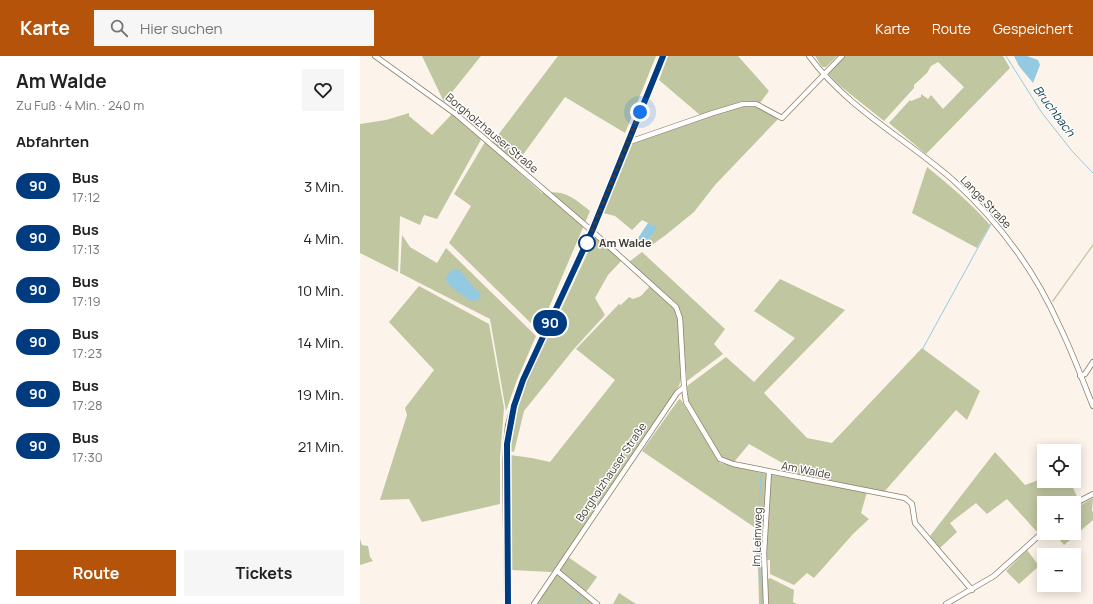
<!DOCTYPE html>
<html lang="de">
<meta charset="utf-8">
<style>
body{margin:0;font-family:Manrope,sans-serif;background:#f6f6f6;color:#222;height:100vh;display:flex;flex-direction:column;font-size:15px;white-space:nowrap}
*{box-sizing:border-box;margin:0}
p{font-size:13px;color:#767676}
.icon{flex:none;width:22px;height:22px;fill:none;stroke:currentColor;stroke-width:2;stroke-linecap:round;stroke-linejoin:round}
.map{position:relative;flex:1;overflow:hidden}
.side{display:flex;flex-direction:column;background:#fff;width:360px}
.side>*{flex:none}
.badge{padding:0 8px;border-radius:13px;font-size:14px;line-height:26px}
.controls{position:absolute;left:677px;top:388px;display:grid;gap:8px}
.controls a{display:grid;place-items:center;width:44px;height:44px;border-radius:0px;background:#fff;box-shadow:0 2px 10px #0003;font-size:20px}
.you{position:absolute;width:20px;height:20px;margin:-10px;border:3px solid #fff;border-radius:50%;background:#1a73e8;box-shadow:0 0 0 6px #1a73e833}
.map>.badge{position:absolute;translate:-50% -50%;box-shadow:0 0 0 2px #fff}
h2{padding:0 16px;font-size:15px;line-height:36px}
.round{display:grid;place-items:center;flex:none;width:42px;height:42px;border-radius:0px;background:#f6f6f6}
.head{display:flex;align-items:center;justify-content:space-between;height:68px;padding:0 16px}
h1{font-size:19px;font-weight:700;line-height:30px}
.button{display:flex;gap:8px;margin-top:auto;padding:8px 16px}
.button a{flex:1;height:46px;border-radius:0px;background:#b45309;color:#fff;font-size:16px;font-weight:700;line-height:46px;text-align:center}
.button a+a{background:#f6f6f6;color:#222}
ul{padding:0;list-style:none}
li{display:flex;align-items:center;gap:12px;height:52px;padding:0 16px}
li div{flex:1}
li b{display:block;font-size:15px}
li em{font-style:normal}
li .badge{min-width:44px;font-weight:700;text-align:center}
header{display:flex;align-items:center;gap:24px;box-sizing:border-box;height:56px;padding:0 20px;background:#b45309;color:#fff}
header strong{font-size:19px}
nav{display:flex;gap:22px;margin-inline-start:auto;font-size:14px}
.search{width:280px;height:36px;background:#f6f6f6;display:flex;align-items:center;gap:10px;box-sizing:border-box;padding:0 14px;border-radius:0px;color:#767676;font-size:15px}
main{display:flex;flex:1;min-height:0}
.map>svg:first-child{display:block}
</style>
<header>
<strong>Karte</strong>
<div class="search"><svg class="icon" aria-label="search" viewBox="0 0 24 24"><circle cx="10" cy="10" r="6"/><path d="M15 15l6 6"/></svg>Hier suchen</div>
<nav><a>Karte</a><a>Route</a><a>Gespeichert</a></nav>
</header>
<main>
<section class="side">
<div class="head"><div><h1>Am Walde</h1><p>Zu Fuß · 4 Min. · 240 m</p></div><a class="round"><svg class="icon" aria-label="heart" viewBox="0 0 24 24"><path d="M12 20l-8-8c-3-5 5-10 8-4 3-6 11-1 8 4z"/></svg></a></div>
<h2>Abfahrten</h2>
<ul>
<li><span class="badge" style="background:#003b80;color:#fff">90</span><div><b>Bus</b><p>17:12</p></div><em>3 Min.</em></li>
<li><span class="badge" style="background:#003b80;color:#fff">90</span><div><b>Bus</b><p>17:13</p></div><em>4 Min.</em></li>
<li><span class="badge" style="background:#003b80;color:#fff">90</span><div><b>Bus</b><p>17:19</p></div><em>10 Min.</em></li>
<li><span class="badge" style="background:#003b80;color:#fff">90</span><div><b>Bus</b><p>17:23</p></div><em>14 Min.</em></li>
<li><span class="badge" style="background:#003b80;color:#fff">90</span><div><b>Bus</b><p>17:28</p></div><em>19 Min.</em></li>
<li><span class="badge" style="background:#003b80;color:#fff">90</span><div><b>Bus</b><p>17:30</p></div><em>21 Min.</em></li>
</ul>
<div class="button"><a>Route</a><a>Tickets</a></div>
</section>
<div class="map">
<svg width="733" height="548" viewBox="0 0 733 548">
<rect width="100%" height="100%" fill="#fcf4ea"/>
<!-- green -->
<g fill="#c0c6a0">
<polygon points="62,0 121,0 84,46"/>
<polygon points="198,0 296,0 265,77 205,41 157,107 132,87"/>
<polygon points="308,0 378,0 409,35 400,47 383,46 340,59 299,24"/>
<polygon points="455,0 477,0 466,11 462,11"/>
<polygon points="484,0 643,0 650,12 566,98 529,67 550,44 551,45 561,41 561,38 568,43 571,39 583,53 604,31 578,6 571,10 567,17 554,29 554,32 524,65 479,29 469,19 469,15"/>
<polygon points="384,50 396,50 418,63 355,129 334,156 307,178 292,189 287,186 296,171 282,164 272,174 255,160 243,157 272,88 354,59"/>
<polygon points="49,57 49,60 72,79 93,57 122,82 77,163 64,159 60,169 40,160 38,216 0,197 0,68 26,64"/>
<path d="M125,86L182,137C206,134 212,141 230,155L179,275L89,187L111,150L94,138Z"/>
<path d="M567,111C589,129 611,147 630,169L617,192L552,157Z"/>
<polygon points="42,179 50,191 77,207 86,192 176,280 157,324 146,355 130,263 40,217"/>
<polygon points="235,181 262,204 248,219 235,242 245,259 213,294 164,355 154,396 150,395 153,366 159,344"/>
<polygon points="733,188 733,190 693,246 692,245"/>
<polygon points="282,196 365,273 354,288 363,298 327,325 321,256 318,249 269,206"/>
<polygon points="420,223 485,254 404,337 447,382 472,387 562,292 620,335 607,364 596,354 524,436 424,416 426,409 389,388 374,406 364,404 359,399 329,348 327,330 366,301 394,326 435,282 394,255"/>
<polygon points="59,230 129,268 144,352 140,401 140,448 62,466 49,443 20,444 47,359 45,352 74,314 29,266"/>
<polygon points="290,230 313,251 319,264 321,322 319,330 221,476 192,516 151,514 150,399 172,402 190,406 255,324 216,293 259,248 261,249 269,241 273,243 281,240"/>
<polygon points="319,343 321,344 360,407 402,417 507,436 501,457 509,463 493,478 454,522 447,517 434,529 410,518 410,504 402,504 404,548 399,548 397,473 282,395"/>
<polygon points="635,396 665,429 684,422 684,425 710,425 718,443 712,447 684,447 684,471 678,477 647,443 627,458 616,447 590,467 597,476 580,492 570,480"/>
<polygon points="733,442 732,455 733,456 733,464 704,489 694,477 714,477 714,453"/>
<polygon points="0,483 2,489 8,490 10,501 13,505 0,509"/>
<polygon points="667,494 679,510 659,528 646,515"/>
<polygon points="208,501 237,521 226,536 200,515"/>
<polygon points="199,517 234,548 176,548 195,519"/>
<polygon points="410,522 434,534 433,546 437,548 407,548 406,524"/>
<polygon points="259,537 276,548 253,548"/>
</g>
<!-- water -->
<g fill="#93cae2">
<polygon points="654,0 667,0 678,4 680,9 673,27 659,10"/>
<polygon points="288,167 297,171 287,186 279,187 278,182"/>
<polygon points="98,213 121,239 118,244 111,245 91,231 85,223 90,215"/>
</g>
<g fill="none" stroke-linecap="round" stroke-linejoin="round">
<!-- stream -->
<g stroke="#93cae2" stroke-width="1">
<polyline points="646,0 682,57 712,95 733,117"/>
<polyline points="288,30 300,0"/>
<polyline points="269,76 273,66"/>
<polyline points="562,294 631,168"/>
<polyline points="401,419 397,486 397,507 401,522 402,548"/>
<polyline points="198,519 220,538 218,544 222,548"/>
</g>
<defs>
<g id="minor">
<polyline points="15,0 97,59 232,175 316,251 320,262 324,331 326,346 360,403 373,408 545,442 552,448 555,467 612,534"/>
<path d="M449,0C487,52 545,82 593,124C638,165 674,213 699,269C712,295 722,323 733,350"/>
<polyline points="269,84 272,85 353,57 383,48 396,48 422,62 482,0"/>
<polyline points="720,320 725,318 733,306"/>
<polyline points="714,448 733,438"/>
<polyline points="197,515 237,548"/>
<polyline points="174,548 317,337 324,331"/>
<polyline points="406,548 404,497 409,416"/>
<polyline points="586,548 634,520 684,475"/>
</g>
<polyline id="major" points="148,548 146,407 147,388 149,369 158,337 232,175 303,0"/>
</defs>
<!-- minor casing -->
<use href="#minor" stroke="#8e7c66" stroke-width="6"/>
<!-- major casing -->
<use href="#major" stroke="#8e7c66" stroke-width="8"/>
<!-- minor -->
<use href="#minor" stroke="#fff" stroke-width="4.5"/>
<!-- major -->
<use href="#major" stroke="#fff" stroke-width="6"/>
</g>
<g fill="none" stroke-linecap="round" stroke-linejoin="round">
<defs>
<polyline id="line" points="148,548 147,388 154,350 163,324 232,175 303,0"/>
</defs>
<!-- line casing -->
<use href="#line" stroke="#fff" stroke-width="9"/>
<!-- line -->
<use href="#line" stroke="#003b80" stroke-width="6"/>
<!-- walk -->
<polyline stroke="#423a31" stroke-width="4" stroke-dasharray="0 7.2" points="227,187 280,56"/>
</g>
<!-- markers -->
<circle fill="#fff" stroke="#003b80" stroke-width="2" cx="227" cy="187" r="8"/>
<g text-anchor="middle" stroke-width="3" stroke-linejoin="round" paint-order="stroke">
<!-- street labels -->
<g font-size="11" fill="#423a31" stroke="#fff">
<text transform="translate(132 77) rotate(40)" y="4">Borgholzhauser Straße</text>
<text transform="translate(626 146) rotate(46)" y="4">Lange Straße</text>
<text transform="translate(446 414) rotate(11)" y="4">Am Walde</text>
<text transform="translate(251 416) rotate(-56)" y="4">Borgholzhauser Straße</text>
<text transform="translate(397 481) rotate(-88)" y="4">Im Leimweg</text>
</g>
<!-- stop labels -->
<g font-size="11" font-weight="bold" fill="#423a31" stroke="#fff" text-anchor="start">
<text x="239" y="191">Am Walde</text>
</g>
<!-- water labels -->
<g font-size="12" font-style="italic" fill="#0b3c4d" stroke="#fff">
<text transform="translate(694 55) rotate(53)" y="4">Bruchbach</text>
</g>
</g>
</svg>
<div class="controls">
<a><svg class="icon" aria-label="locate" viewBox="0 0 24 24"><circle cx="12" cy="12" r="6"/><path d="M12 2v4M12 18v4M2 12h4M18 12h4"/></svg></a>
<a>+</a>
<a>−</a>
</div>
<div class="you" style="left:280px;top:56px"></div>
<b class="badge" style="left:190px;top:267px;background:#003b80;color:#fff">90</b>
</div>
</main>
